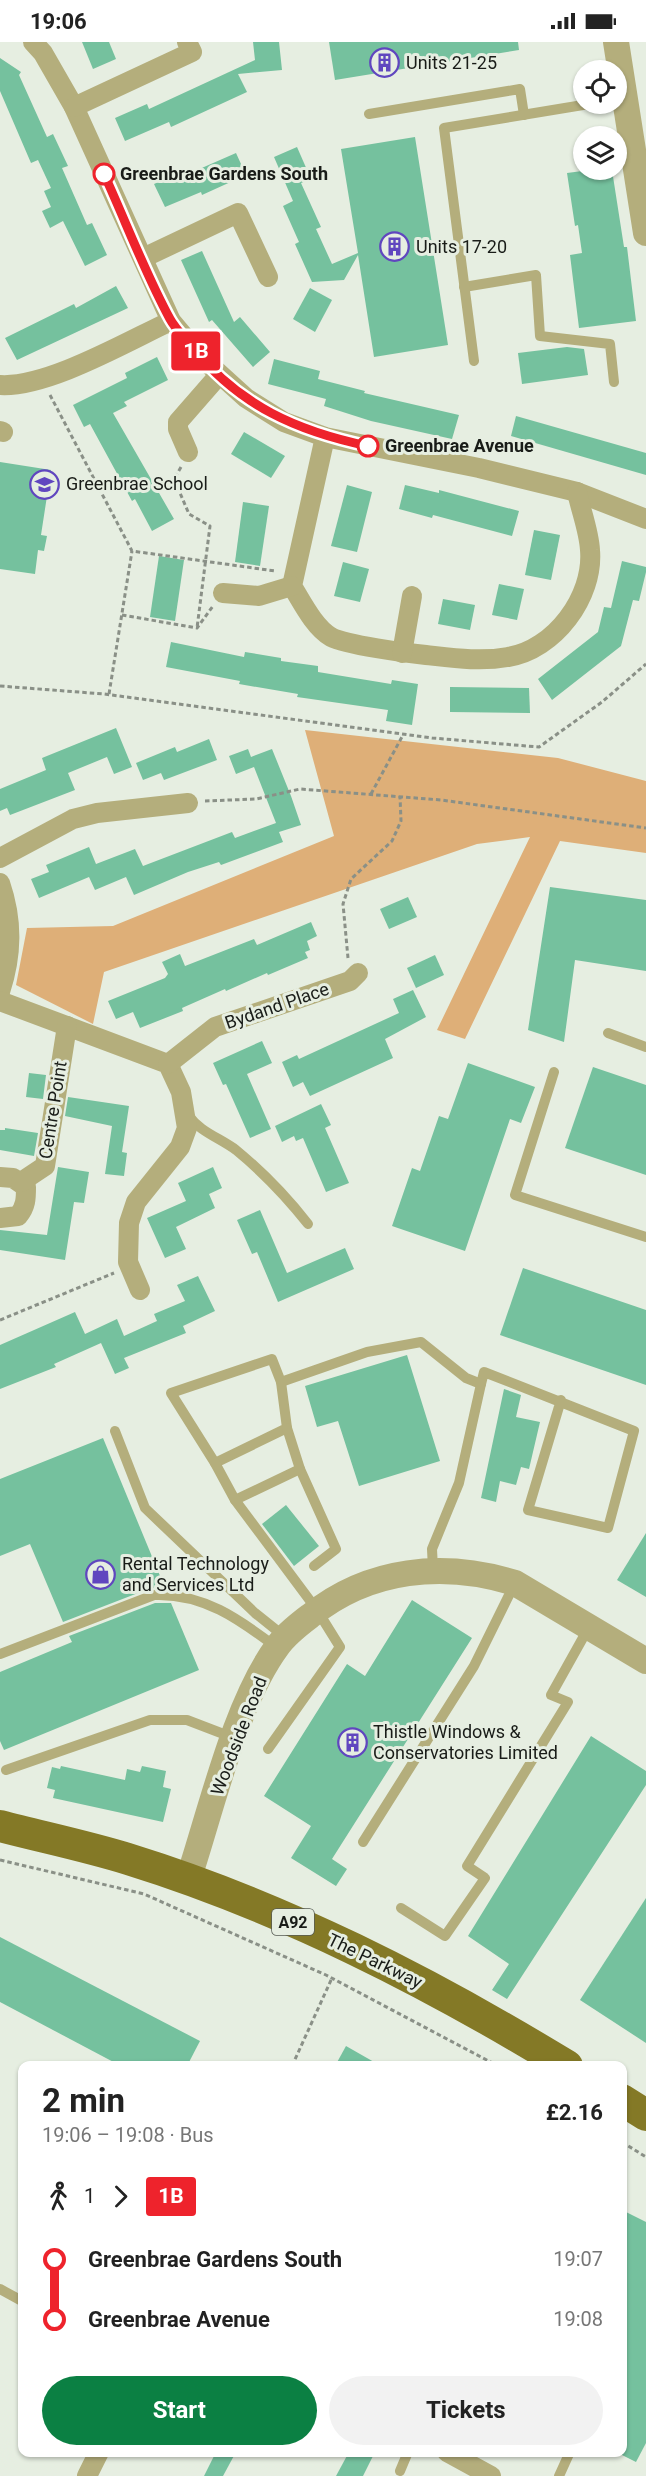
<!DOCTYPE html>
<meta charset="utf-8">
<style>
body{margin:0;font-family:Roboto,sans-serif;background:#f2f2f2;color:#222;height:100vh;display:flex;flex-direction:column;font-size:22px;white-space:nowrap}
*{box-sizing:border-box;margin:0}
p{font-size:20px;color:#767676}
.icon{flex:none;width:33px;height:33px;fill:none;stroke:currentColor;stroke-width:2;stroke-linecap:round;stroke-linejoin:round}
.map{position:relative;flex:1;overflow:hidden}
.details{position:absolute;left:18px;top:2019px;width:609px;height:396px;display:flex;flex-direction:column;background:#fff;border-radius:12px;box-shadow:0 2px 4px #0004}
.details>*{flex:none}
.badge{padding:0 12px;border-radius:4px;font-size:21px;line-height:39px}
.controls{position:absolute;left:573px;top:18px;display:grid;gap:12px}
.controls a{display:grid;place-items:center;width:54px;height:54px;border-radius:50%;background:#fff;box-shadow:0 2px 4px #0004;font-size:30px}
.map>.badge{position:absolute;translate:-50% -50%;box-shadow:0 0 0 3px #fff}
.legs{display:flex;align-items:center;gap:9px;height:66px;padding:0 24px;font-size:20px}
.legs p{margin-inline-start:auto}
.headline{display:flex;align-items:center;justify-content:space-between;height:102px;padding:0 24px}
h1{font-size:33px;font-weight:700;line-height:45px}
.action{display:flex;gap:12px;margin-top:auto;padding:12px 24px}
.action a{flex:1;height:69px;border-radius:36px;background:#0b8043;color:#fff;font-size:24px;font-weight:700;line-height:69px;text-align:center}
.action a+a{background:#f2f2f2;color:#222}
ul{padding:0 24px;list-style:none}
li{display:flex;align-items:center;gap:21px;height:60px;font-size:22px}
li i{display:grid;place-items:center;width:9px;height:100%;margin:0 8px;background:currentColor}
li i::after{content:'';width:15px;height:15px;margin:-8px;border:4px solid;border-radius:50%;background:#fff}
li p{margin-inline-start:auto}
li:first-child i{background:linear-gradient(#0000 50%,currentColor 0)}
li:last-child i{background:linear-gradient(currentColor 50%,#0000 0)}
.status{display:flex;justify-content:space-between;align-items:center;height:42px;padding:0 30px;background:#fff;direction:ltr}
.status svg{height:16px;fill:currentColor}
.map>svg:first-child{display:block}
</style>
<div class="status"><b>19:06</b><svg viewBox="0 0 49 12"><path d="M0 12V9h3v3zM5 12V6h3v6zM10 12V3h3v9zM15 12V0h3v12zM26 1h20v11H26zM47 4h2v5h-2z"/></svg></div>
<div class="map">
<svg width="646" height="2434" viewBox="0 0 646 2434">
<rect width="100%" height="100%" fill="#e6eee1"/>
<!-- forest -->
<polygon fill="#deaf78" points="305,688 558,716 646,739 646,811 560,799 465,997 437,988 530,795 477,802 104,930 93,982 16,943 27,886 113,884 334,794"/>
<!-- building -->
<g fill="#75c19e">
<polygon points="82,0 109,0 116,17 93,27"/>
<polygon points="253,0 279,0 282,28 238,32 247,50 171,85 169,80 125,99 115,76 147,62 149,67 255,18"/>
<polygon points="329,0 518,0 519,8 335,38"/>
<polygon points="0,16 21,30 19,33 47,95 53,92 68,124 62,126 87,183 92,181 107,213 85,224 63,179 50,186 42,169 51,165 44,149 51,146 38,118 31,121 0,49"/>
<polygon points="415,95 448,303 374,315 358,213 344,238 312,240 295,202 299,200 283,164 293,159 274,115 297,105 311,137 301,141 321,185 316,187 332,222 358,211 341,107"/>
<polygon points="236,111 246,133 202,153 201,150 165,165 154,142 186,128 188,132"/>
<polygon points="590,128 612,128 624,205 627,205 636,279 579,286 570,213 582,211 578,183 575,184 567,131"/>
<polygon points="202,209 234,280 240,275 270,310 253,325 212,278 209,280 181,218"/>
<polygon points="116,244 128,266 17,318 5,296 74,262 76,266"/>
<polygon points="310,246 332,258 315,290 293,277"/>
<polygon points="567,305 584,307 588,333 522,342 518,311"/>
<polygon points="157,315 168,338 124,360 127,364 113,371 174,477 152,489 135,457 132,459 90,382 84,385 73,363 127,336 125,331"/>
<polygon points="274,317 320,329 318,337 365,349 364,351 459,373 452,397 371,379 324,364 326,357 268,342"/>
<polygon points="516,374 646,411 646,433 511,394"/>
<polygon points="244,390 285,414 271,436 231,412"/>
<polygon points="0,420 51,428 41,493 47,494 44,509 38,508 35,532 0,527"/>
<polygon points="347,443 372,450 357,510 331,504"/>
<polygon points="405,443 439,451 439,448 519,469 512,494 433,473 432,476 399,467"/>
<polygon points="243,460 269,464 260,524 235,520"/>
<polygon points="534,488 560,493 551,538 525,533"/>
<polygon points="159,514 184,518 175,579 150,575"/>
<polygon points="622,519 646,525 646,530 639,559 633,558 621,604 552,658 538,637 598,590 604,565 611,566"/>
<polygon points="343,520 369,527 360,560 334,554"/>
<polygon points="499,542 524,547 517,578 492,573"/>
<polygon points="443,557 475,563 470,588 438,582"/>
<polygon points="171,600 244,615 245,610 281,616 281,619 318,624 318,630 391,642 392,638 418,642 412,683 386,679 388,668 297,655 298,652 239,642 240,639 166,625"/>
<polygon points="450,645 529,646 530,671 450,670"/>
<polygon points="116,686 132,725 114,732 107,715 68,731 75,748 10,773 7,766 0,769 0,747 46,728 42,716"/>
<polygon points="209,697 217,718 164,738 161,731 143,738 136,721 175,705 177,710"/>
<polygon points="248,707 251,715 272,707 291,754 301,783 279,790 277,785 283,800 221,823 219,820 188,830 134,853 126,835 95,848 89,835 39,856 31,837 49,830 46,823 89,805 96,822 135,807 143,824 232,790 235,796 276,781 254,725 236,732 229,714"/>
<polygon points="550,845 646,858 646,929 575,918 564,1000 528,988"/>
<polygon points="408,855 417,875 389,887 380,867"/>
<polygon points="311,880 317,894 307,899 310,908 305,910 308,916 268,933 267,931 226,949 225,947 182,966 183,969 140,986 133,970 116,977 108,959 165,936 168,932 162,920 180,912 185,924 254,897 257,903"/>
<polygon points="435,913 444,933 416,946 407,926"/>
<polygon points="413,948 426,975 385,997 393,1016 310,1054 303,1040 293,1045 282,1020 297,1013 299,1017 399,971 393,957"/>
<polygon points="262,999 272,1021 247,1032 271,1087 250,1096 226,1042 223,1043 213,1021"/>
<polygon points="468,1021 535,1045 521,1081 510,1077 465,1209 392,1184 412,1126 420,1129 439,1074 448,1077"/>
<polygon points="593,1025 646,1043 646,1133 565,1106"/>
<polygon points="29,1031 46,1033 43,1057 26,1055"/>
<polygon points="68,1055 129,1064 122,1110 127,1111 124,1134 105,1132 112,1084 65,1074"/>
<polygon points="321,1062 331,1083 325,1086 349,1141 326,1150 303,1096 296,1099 294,1094 282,1100 275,1084"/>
<polygon points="5,1086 38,1091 34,1114 0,1108 0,1088 5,1088"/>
<polygon points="58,1125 89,1130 84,1161 74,1160 65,1218 0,1208 0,1188 47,1193"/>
<polygon points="213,1125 222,1146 209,1152 215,1166 176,1185 186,1207 165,1216 147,1176 186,1159 178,1141"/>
<polygon points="260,1168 287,1231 345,1206 354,1227 278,1260 257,1210 252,1212 237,1178"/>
<polygon points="523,1226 646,1268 646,1343 500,1293"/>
<polygon points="198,1234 215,1269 183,1284 186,1291 124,1316 129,1326 115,1332 101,1301 54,1322 56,1325 0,1347 0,1303 75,1270 85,1292 117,1277 124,1294 157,1279 154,1272 185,1259 177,1243"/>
<polygon points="407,1313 440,1419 359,1444 338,1379 317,1385 305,1344"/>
<polygon points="504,1347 521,1353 516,1375 540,1380 529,1427 521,1425 516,1443 500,1439 496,1460 481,1456"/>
<polygon points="103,1396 165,1546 151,1546 63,1580 30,1502 0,1514 0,1437"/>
<polygon points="286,1463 319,1504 294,1524 262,1482"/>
<polygon points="646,1491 646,1555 617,1538"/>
<polygon points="412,1558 472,1596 332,1817 347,1827 336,1844 291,1816 311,1784 264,1754 347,1622 365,1634"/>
<polygon points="155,1561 171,1561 199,1628 4,1708 0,1699 0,1630 72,1600 69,1594"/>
<polygon points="591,1694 646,1729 646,1743 507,1957 492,1948 509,1922 468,1894"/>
<polygon points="61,1724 125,1738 127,1727 140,1730 142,1724 166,1729 163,1745 171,1747 163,1780 53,1756 55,1748 47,1746 52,1725 60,1727"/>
<polygon points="646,1856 646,2001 580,1958"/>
<polygon points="0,1895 200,1999 187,2024 121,2024 0,1960"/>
<polygon points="346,2004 381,2024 335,2024"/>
<polygon points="622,2168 646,2180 646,2401 636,2420 622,2413"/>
<polygon points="216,2410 236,2410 223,2434 204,2434"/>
<polygon points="349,2410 375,2410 363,2434 336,2434"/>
</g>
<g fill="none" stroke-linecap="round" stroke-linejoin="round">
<!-- path -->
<g stroke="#8a9087" stroke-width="3" stroke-dasharray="4.5 3" stroke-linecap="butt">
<polyline points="50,353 132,509 275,529"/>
<polyline points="181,425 174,437 189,472 210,484 197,586"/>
<polyline points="122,573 197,586 213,564"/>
<polyline points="0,644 104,652 432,696 539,705 602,660 646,622"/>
<polyline points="109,652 132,509"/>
<polyline points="371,752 403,693"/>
<polyline points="205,759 256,757 300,747 441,758 646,786"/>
<polyline points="348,916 343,862 351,837 392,799 401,779 400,754"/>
<polyline points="0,1278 114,1231"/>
<polyline points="0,1818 144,1852 326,1933 498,2024"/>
<polyline points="292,2024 332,1936"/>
<polyline points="622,2100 646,2115"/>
</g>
<!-- service -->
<g stroke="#b4ae7c" stroke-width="10">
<polyline points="369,72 520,47 524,73"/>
<polyline points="464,245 536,233 540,294 610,302 614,340"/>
<polyline points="474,319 444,86 589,62"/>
<polyline points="608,991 646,1005"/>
<polyline points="554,1030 515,1153 646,1195"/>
<path d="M188,1073C200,1090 220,1096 236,1108C264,1131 286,1154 308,1182"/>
<polyline points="481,1342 484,1330 634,1389 608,1486 528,1468 561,1358"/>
<polyline points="115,1389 145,1466 255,1571 285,1595"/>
<polyline points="215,1421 287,1386 281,1340"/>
<polyline points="300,1427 336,1507 314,1524"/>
<polyline points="235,1458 300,1427 287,1386"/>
<path d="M0,1612L154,1553C203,1551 239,1577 276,1605"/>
<polyline points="268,1707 340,1605 317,1568 235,1458 215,1421 171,1351 272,1317 281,1340 367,1310 421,1300 466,1336 481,1342 459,1441 432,1507 433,1527"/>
<polyline points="6,1728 150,1678 187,1678 234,1696"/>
<polyline points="363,1800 474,1624 515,1541"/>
<polyline points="401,1866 445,1894 485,1836 467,1824 568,1660 551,1653 589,1585"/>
<polyline points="0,2247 22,2259"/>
<polyline points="400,2429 408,2410"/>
<polyline points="559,2434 569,2412"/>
</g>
<!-- minor -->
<g stroke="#b4ae7c" stroke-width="20">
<polyline points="33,0 43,11 74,65 171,279 203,317 246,356 284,380 325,395 479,426 577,450 646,477"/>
<polyline points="74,65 192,10 187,0"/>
<polyline points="143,216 238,171 268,235"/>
<path d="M0,343C47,346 126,300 171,279"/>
<polyline points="0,389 3,390"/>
<path d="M325,395L292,544C302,560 314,585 331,595C346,603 407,611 426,613C453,616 480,620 508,615C554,608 594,555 590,508C589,489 581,469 577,450"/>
<polyline points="188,410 178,387 178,380 219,333"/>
<polyline points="223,551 259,554 292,544"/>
<polyline points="402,611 412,554"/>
<polyline points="0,816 73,777 97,771 188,761"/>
<path d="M0,841C13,879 12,913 0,950"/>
<polyline points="0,959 168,1022 181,1050 187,1086 180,1105 136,1160 129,1181 128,1220 140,1248"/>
<polyline points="168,1022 215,985 350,939 358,931"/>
<path d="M0,1135L13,1136L26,1145C26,1156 26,1165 18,1174L0,1176"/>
<polyline points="21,1140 45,1124 67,984"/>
<polyline points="447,2410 491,2434"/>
<polyline points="87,2434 99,2410"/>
</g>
<!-- tertiary -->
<g stroke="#b4ae7c" stroke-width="26">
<polyline points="616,0 646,191"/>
<path d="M188,1838C211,1769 235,1662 277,1605C285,1593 298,1583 310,1574C369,1526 444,1519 515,1541L646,1619"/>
</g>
<!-- primary -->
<g stroke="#847926" stroke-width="32">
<path d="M0,1784C42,1795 86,1804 128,1817C283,1865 429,1940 567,2024"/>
<polyline points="622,2058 646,2073"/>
</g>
</g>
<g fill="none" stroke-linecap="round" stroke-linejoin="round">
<defs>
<path id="line-1" d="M104,132C126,180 145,231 170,277C176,288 186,297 193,306C240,364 297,389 368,404"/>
</defs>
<!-- line-1 casing -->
<use href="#line-1" stroke="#fff" stroke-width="14"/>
<!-- line-1 -->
<use href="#line-1" stroke="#ee232c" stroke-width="9"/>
</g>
<!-- icons -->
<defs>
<symbol id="building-ring" viewBox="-11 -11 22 22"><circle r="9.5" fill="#e6eee1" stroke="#6046bf" stroke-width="1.5"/><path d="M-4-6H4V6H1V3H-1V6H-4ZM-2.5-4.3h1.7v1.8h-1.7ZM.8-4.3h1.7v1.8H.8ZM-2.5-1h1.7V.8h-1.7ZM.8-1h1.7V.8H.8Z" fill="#6046bf"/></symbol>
<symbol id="school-ring" viewBox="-11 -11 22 22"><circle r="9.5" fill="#e6eee1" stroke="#6046bf" stroke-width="1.5"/><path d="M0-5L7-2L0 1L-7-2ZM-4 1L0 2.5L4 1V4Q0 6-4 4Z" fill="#6046bf"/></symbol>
<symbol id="shop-ring" viewBox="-11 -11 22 22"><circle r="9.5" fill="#e6eee1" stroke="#6046bf" stroke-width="1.5"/><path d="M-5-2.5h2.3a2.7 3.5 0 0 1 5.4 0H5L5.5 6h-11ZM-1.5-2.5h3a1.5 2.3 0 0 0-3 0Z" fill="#6046bf"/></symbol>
</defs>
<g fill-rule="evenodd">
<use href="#building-ring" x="368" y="4" width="33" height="33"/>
<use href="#building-ring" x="378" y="188" width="33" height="33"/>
<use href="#school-ring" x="28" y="426" width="33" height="33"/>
<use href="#shop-ring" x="84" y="1516" width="33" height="33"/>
<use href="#building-ring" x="336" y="1684" width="33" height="33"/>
</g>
<!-- markers -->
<g fill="#fff" stroke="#ee232c" stroke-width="3">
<circle cx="104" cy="132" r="10"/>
<circle cx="368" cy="404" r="10"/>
</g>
<g text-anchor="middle" stroke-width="6" stroke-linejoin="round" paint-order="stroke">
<!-- shield labels -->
<rect fill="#e6eee1" stroke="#565b54" stroke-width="1.5" x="272" y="1867" width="42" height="26" rx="4.5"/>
<g font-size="16" font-weight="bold" fill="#191c18">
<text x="293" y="1886">A92</text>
</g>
<!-- poi labels -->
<g font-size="18" fill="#191c18" stroke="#e6eee1" text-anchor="start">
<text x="406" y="27">Units 21-25</text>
<text x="416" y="211">Units 17-20</text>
<text x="66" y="448">Greenbrae School</text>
<text x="122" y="1528">Rental Technology<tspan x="122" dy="21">and Services Ltd</tspan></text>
<text x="373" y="1696">Thistle Windows &amp;<tspan x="373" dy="21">Conservatories Limited</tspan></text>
</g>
<!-- stop labels -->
<g font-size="18" font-weight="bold" fill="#191c18" stroke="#e6eee1" text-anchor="start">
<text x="120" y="138">Greenbrae Gardens South</text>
<text x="385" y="410">Greenbrae Avenue</text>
</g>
<!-- street labels -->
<g font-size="18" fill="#191c18" stroke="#e6eee1">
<text transform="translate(277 964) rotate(-19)" y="6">Bydand Place</text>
<text transform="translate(53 1068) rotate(-81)" y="6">Centre Point</text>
<text transform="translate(239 1694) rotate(-69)" y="6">Woodside Road</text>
<text transform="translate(375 1919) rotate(26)" y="6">The Parkway</text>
</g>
</g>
</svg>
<div class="controls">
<a><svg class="icon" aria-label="locate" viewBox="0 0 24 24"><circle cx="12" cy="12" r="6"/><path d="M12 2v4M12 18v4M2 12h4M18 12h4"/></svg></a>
<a><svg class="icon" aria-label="layers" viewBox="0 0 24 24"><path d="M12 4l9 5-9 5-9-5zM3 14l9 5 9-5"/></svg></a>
</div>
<b class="badge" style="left:196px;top:309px;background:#ee232c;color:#fff">1B</b>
<section class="details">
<div class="headline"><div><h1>2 min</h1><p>19:06 – 19:08 · Bus</p></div><b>£2.16</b></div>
<div class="legs"><svg class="icon" aria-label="walk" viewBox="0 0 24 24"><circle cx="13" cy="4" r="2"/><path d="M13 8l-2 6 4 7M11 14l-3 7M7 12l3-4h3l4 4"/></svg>1<svg class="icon" aria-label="forward" viewBox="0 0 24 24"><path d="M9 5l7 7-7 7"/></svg><b class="badge" style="background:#ee232c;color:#fff">1B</b></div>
<ul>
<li><i style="color:#ee232c"></i><b>Greenbrae Gardens South</b><p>19:07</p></li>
<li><i style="color:#ee232c"></i><b>Greenbrae Avenue</b><p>19:08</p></li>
</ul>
<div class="action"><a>Start</a><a>Tickets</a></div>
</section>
</div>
